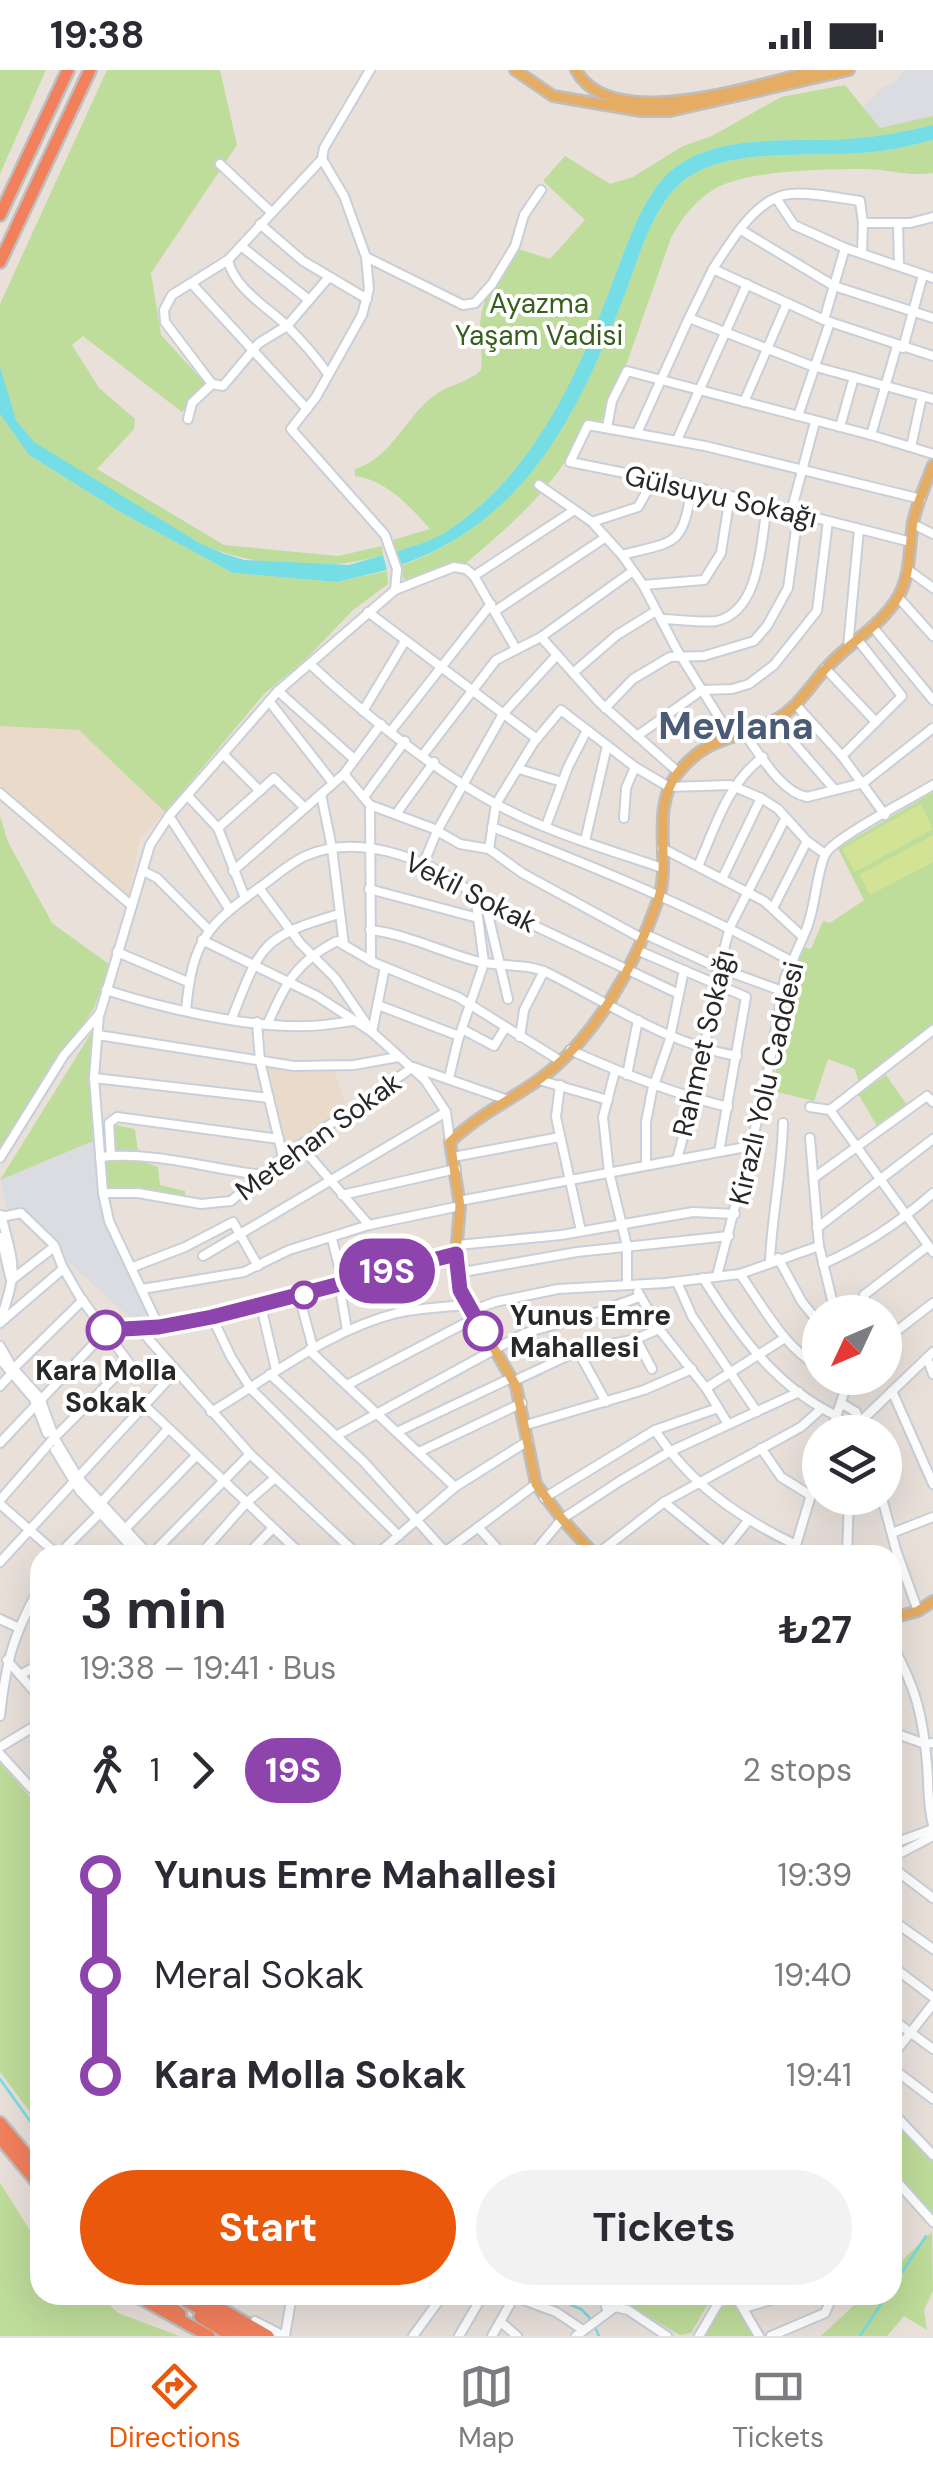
<!DOCTYPE html>
<meta charset="utf-8">
<style>
body{margin:0;font-family:"DM Sans",sans-serif;background:#f2f2f3;color:#2b2b33;height:100vh;display:flex;flex-direction:column;font-size:38px;white-space:nowrap}
*{box-sizing:border-box;margin:0}
p{font-size:32px;color:#7c7c81}
.icon{flex:none;width:55px;height:55px;fill:none;stroke:currentColor;stroke-width:2;stroke-linecap:round;stroke-linejoin:round}
.map{position:relative;flex:1;overflow:hidden}
.panel{position:absolute;left:30px;top:1475px;width:872px;height:760px;display:flex;flex-direction:column;background:#fff;border-radius:30px;box-shadow:0 10px 40px #0002}
.panel>*{flex:none}
.badge{padding:0 20px;border-radius:32px;font-size:35px;line-height:65px}
.needle{width:65px;rotate:226deg}
.fabs{position:absolute;left:802px;top:1225px;display:grid;gap:20px}
.fabs a{display:grid;place-items:center;width:100px;height:100px;border-radius:50%;background:#fff;box-shadow:0 10px 40px #0002;font-size:50px}
.map>.badge{position:absolute;translate:-50% -50%;box-shadow:0 0 0 5px #fff}
.legs{display:flex;align-items:center;gap:15px;height:110px;padding:0 50px;font-size:32px}
.legs p{margin-inline-start:auto}
.head{display:flex;align-items:center;justify-content:space-between;height:170px;padding:0 50px}
h1{font-size:55px;font-weight:700;line-height:75px}
.cta{display:flex;gap:20px;margin-top:auto;padding:20px 50px}
.cta a{flex:1;height:115px;border-radius:60px;background:#ea580c;color:#fff;font-size:40px;font-weight:700;line-height:115px;text-align:center}
.cta a+a{background:#f2f2f3;color:#2b2b33}
ul{padding:0 50px;list-style:none}
li{display:flex;align-items:center;gap:35px;height:100px;font-size:38px}
li i{display:grid;place-items:center;width:15px;height:100%;margin:0 12px;background:currentColor}
li i::after{content:'';width:25px;height:25px;margin:-12px;border:8px solid;border-radius:50%;background:#fff}
li p{margin-inline-start:auto}
li:first-child i{background:linear-gradient(#0000 50%,currentColor 0)}
li:last-child i{background:linear-gradient(currentColor 50%,#0000 0)}
.status{display:flex;justify-content:space-between;align-items:center;height:70px;padding:0 50px;background:#fff;direction:ltr}
.status svg{height:28px;fill:currentColor}
.menu{display:flex;justify-content:space-around;align-items:center;height:140px;border-top:2px solid #e1e1e2;background:#fff;font-size:28px;color:#7c7c81}
.menu a{display:grid;justify-items:center;gap:5px}
.menu .current{color:#ea580c}
.map>svg:first-child{display:block}
</style>
<div class="status"><b>19:38</b><svg viewBox="0 0 49 12"><path d="M0 12V9h3v3zM5 12V6h3v6zM10 12V3h3v9zM15 12V0h3v12zM26 1h20v11H26zM47 4h2v5h-2z"/></svg></div>
<div class="map">
<svg width="933" height="2266" viewBox="0 0 933 2266">
<rect width="100%" height="100%" fill="#e9e0da"/>
<!-- industrial -->
<g fill="#dbdbe2">
<polygon points="904,0 933,0 933,46 880,58 863,37 880,19 896,11"/>
<polygon points="93,1071 105,1149 153,1244 133,1248 121,1240 59,1183 61,1173 32,1147 18,1138 7,1139 0,1110"/>
</g>
<!-- education -->
<g fill="#eadaca">
<polygon points="0,656 79,660 165,742 140,769 128,828 0,715"/>
<polygon points="265,995 334,1000 347,1039 288,1079 284,1076"/>
</g>
<!-- green -->
<g fill="#bedc9a">
<polygon points="0,0 46,0 0,104"/>
<path d="M107,0H220L237,75L151,203L161,265L205,313L182,342L83,266L72,275L99,318L135,349L134,359L97,399L224,475L338,486L382,476L383,485C326,502 256,498 201,474L48,382L33,372L16,350L9,330L0,297V234Z"/>
<path d="M845,15L880,58L933,46V55C908,61 883,66 858,68C799,74 723,60 673,99C645,121 627,174 615,206C579,302 536,403 446,462C432,471 412,476 396,482L393,470L430,459C410,436 386,410 355,406V399C390,389 404,350 431,328C446,315 468,313 481,300C483,286 480,273 480,259C480,227 500,203 518,179L550,189L585,150L543,111L565,86L610,114L633,107L683,76L712,66L781,27Z"/>
<path d="M933,70V103C909,107 887,99 864,99C824,99 762,100 725,114C701,123 682,147 671,168L625,298L600,353H588C556,416 518,449 465,494L458,492L404,510L401,496C530,448 580,339 627,219C639,186 654,135 682,112C729,73 823,90 881,81C898,79 916,74 933,70Z"/>
<polygon points="0,344 29,385 120,442 233,503 337,512 387,501 388,514 353,540 306,589 264,624 165,742 79,660 0,656"/>
<path d="M933,722V955L859,1014L855,999L828,989L814,1031L773,1021C779,972 784,923 803,877L811,879L823,851L830,853L864,830L838,778Z"/>
<polygon points="0,746 8,772 52,853 110,895 94,938 0,1079"/>
<polygon points="93,960 89,1007 93,1071 0,1110"/>
<polygon points="886,1005 907,1035 877,1056 858,1024"/>
<polygon points="101,1052 135,1059 139,1090 158,1097 160,1115 185,1121 186,1129 107,1120"/>
<polygon points="0,1693 40,1738 40,2055 0,2002"/>
<polygon points="892,2050 933,2091 933,2143 893,2100"/>
<polygon points="0,2113 40,2176 40,2225 99,2225 118,2243 179,2266 0,2266"/>
<polygon points="932,2162 933,2221 924,2240 927,2260 904,2246 887,2266 821,2266 865,2225 892,2225 893,2199"/>
<polygon points="611,2225 713,2225 691,2263 680,2265"/>
<polygon points="727,2225 734,2225 755,2266 695,2266"/>
</g>
<!-- pitch -->
<g fill="#d2e396">
<polygon points="921,734 933,759 855,802 842,779"/>
<polygon points="933,765 933,792 870,825 859,805"/>
</g>
<!-- water -->
<g fill="#74dde5">
<path d="M933,55V70C916,74 898,79 881,81C823,90 729,73 682,112C654,135 639,186 627,219C580,339 530,449 401,495L396,482C412,476 432,471 446,462C536,403 579,302 615,206C627,174 645,121 673,99C723,60 799,74 858,68C883,66 908,61 933,55Z"/>
<polygon points="0,297 16,350 34,372 201,474 225,484 244,490 349,495 383,485 387,500 337,512 233,503 120,442 29,385 0,344"/>
</g>
<g fill="none" stroke-linecap="round" stroke-linejoin="round">
<!-- stream -->
<g stroke="#74dde5" stroke-width="2.5">
<polyline points="0,2009 40,2065"/>
<polyline points="892,2217 926,2166"/>
<polyline points="547,2225 581,2239 590,2248"/>
<polyline points="595,2257 599,2266"/>
<polyline points="860,2266 887,2225"/>
</g>
<defs>
<g id="minor">
<polyline points="322,89 344,126 366,187 369,219 362,245 316,327 291,359 385,465 397,499 395,520"/>
<polyline points="220,94 271,142"/>
<path d="M776,128L794,155L845,178L824,250L713,199C730,173 756,127 790,124C812,122 838,128 860,131L863,153H910L933,147"/>
<polyline points="260,154 303,191 367,229"/>
<polyline points="898,154 899,196"/>
<polyline points="741,160 834,216 933,248"/>
<polyline points="241,176 309,230"/>
<polyline points="845,178 933,208"/>
<polyline points="862,183 863,153"/>
<polyline points="366,187 463,235 475,233 492,214 515,176 524,145 541,120"/>
<path d="M228,190C234,218 267,237 286,255C301,270 316,287 328,304"/>
<polyline points="713,199 689,248 809,295 933,329"/>
<polyline points="329,207 287,256 259,273 223,316 212,314 165,252 164,240 172,225 228,190 322,89 324,78 370,0"/>
<polyline points="193,215 307,339"/>
<polyline points="824,250 933,286"/>
<polyline points="903,278 923,205"/>
<polyline points="744,332 787,233"/>
<polyline points="798,346 830,252"/>
<polyline points="188,349 192,333 212,314"/>
<polyline points="607,357 612,331 627,301 871,365 933,384"/>
<polyline points="840,357 854,307"/>
<polyline points="637,363 689,248"/>
<polyline points="871,365 897,276"/>
<polyline points="677,370 747,214"/>
<polyline points="911,377 922,326"/>
<polyline points="539,415 592,452 622,485 643,515 677,580 730,665"/>
<polyline points="791,442 815,352"/>
<polyline points="592,452 638,437 654,409"/>
<polyline points="913,454 933,464"/>
<polyline points="911,472 695,417 570,392 588,355 705,376 921,429"/>
<path d="M622,485C678,471 682,476 692,417"/>
<polyline points="907,499 933,518"/>
<polyline points="474,506 573,441"/>
<polyline points="643,515 704,510 721,483 730,426"/>
<polyline points="898,527 933,566"/>
<polyline points="495,541 606,467"/>
<polyline points="368,542 537,669"/>
<path d="M661,549C676,549 702,553 716,551C761,542 761,469 767,436"/>
<polyline points="872,556 933,630"/>
<polyline points="541,567 599,632 678,702"/>
<polyline points="848,577 859,459"/>
<path d="M310,594C360,641 435,701 496,734C547,762 607,779 662,798"/>
<polyline points="825,598 876,652"/>
<polyline points="573,603 617,565 656,541"/>
<polyline points="278,621 354,689"/>
<polyline points="269,631 333,713"/>
<polyline points="796,635 842,686 885,745"/>
<polyline points="605,638 633,609 670,587 704,586 754,571 767,556 788,518 798,444"/>
<polyline points="363,641 405,571"/>
<polyline points="775,651 835,720"/>
<polyline points="391,661 491,534"/>
<path d="M743,662C759,682 780,722 807,727L863,713L933,658"/>
<polyline points="637,666 702,620 732,619 749,614 774,595 817,541 828,451"/>
<polyline points="223,684 260,721"/>
<polyline points="423,685 496,590 541,567 633,501"/>
<polyline points="842,686 902,626 857,569"/>
<polyline points="519,699 562,712"/>
<polyline points="344,704 370,735 432,758 460,774 489,779 522,803 643,869"/>
<polyline points="0,723 132,836"/>
<polyline points="321,724 332,778 344,875"/>
<polyline points="187,725 218,758 245,828"/>
<polyline points="364,727 405,671"/>
<polyline points="370,735 371,891"/>
<polyline points="396,744 434,692"/>
<polyline points="169,746 230,840"/>
<polyline points="624,748 626,718 635,697"/>
<polyline points="546,756 568,697 587,660"/>
<path d="M492,757C595,797 695,838 791,891"/>
<polyline points="218,758 274,708 305,738"/>
<polyline points="585,771 607,676"/>
<polyline points="662,778 764,831 803,867 785,908 764,1024 717,1206"/>
<polyline points="489,779 496,734 534,672 561,640 635,697 669,717 730,715 761,728 778,739 807,771 825,784"/>
<path d="M699,794C716,755 728,713 763,687"/>
<polyline points="423,795 437,761 503,644 557,585"/>
<polyline points="143,801 157,808 208,859"/>
<polyline points="233,801 344,704 381,654"/>
<polyline points="723,807 761,728"/>
<polyline points="259,818 300,873 335,908 372,962 385,897"/>
<polyline points="369,819 478,848"/>
<polyline points="485,832 508,929"/>
<polyline points="773,838 807,771"/>
<path d="M370,860C408,864 443,883 480,892C503,897 527,893 548,903C610,934 668,974 737,986"/>
<polyline points="645,864 719,898 782,921"/>
<path d="M803,867C816,842 816,800 826,783C836,767 912,728 933,715"/>
<polyline points="202,870 317,926 372,962 425,1010 446,1042 450,1072"/>
<polyline points="639,881 746,927 719,1082"/>
<polyline points="117,882 188,912"/>
<path d="M106,920C162,938 247,958 306,956C322,956 338,953 353,951"/>
<polyline points="378,935 459,966"/>
<path d="M186,941C192,870 207,855 263,815C277,805 292,791 308,785C364,762 437,792 480,830L679,924"/>
<polyline points="99,944 94,1008 103,1123 109,1151 159,1257"/>
<path d="M232,948C261,874 261,867 339,844"/>
<polyline points="257,952 260,991 283,1087"/>
<path d="M268,953C286,913 296,892 337,871L375,893L458,927L559,990"/>
<polyline points="462,959 494,976 505,958"/>
<polyline points="98,965 294,996 354,995 398,987"/>
<polyline points="520,967 524,940 544,901"/>
<path d="M570,980C621,1003 673,1024 728,1037"/>
<polyline points="615,1001 603,1047 609,1102 627,1176 627,1214"/>
<polyline points="627,1005 638,950"/>
<polyline points="94,1008 269,1028"/>
<polyline points="449,1008 458,970 484,893 475,825"/>
<polyline points="539,1010 608,1030"/>
<polyline points="560,1015 556,1047 581,1161"/>
<polyline points="810,1037 830,1040"/>
<polyline points="830,1040 933,1182"/>
<polyline points="830,1040 933,960"/>
<polyline points="810,1068 819,1176 835,1242"/>
<polyline points="300,1075 369,1155"/>
<polyline points="111,1086 109,1053 117,1047 279,1069"/>
<path d="M100,1087C155,1081 208,1099 263,1105"/>
<polyline points="453,1087 560,1067"/>
<polyline points="0,1088 64,985 100,943 150,775 169,746 278,621 395,520 454,497 466,499 474,506 516,579"/>
<polyline points="677,1090 702,994 715,913 730,857 785,749"/>
<polyline points="646,1095 646,1052 652,1021 669,972 684,900"/>
<polyline points="815,1107 927,1026 933,1032"/>
<polyline points="103,1123 138,1123 201,1134 231,1131 283,1087 413,997 505,1029"/>
<polyline points="342,1125 456,1099"/>
<polyline points="459,1131 751,1076"/>
<polyline points="817,1158 933,1069"/>
<polyline points="1,1167 10,1207"/>
<polyline points="332,1169 343,1212 340,1219 347,1260"/>
<polyline points="458,1175 561,1165 693,1142 735,1144"/>
<polyline points="203,1186 446,1042"/>
<polyline points="778,1188 802,1232 820,1254"/>
<path d="M770,1191C772,1145 782,1100 783,1053"/>
<path d="M823,1194C864,1176 899,1153 933,1123"/>
<polyline points="133,1197 185,1177 233,1152 258,1196"/>
<polyline points="457,1203 577,1182 729,1166"/>
<path d="M740,1204C764,1238 784,1277 820,1298"/>
<polyline points="14,1208 54,1177"/>
<path d="M703,1208C738,1264 776,1317 837,1346"/>
<polyline points="677,1212 692,1246 757,1342"/>
<polyline points="142,1219 244,1202 289,1180 369,1155 460,1136"/>
<polyline points="638,1222 659,1259 706,1318 728,1354"/>
<polyline points="299,1226 313,1278"/>
<polyline points="261,1236 276,1300"/>
<polyline points="471,1241 495,1232 558,1219 665,1213 740,1204 819,1176"/>
<polyline points="867,1242 864,1225 928,1176"/>
<polyline points="212,1247 231,1287 251,1319 399,1466"/>
<path d="M0,1252C18,1197 15,1200 1,1145"/>
<polyline points="0,1253 63,1199"/>
<polyline points="138,1257 250,1384 358,1485"/>
<polyline points="107,1260 159,1257 212,1247 456,1184"/>
<polyline points="636,1269 652,1299"/>
<polyline points="885,1270 933,1233"/>
<polyline points="0,1276 12,1297 40,1328 55,1369 79,1409 149,1485"/>
<polyline points="309,1280 455,1417"/>
<polyline points="578,1281 606,1332"/>
<polyline points="927,1288 933,1304"/>
<polyline points="0,1289 34,1329 47,1363"/>
<polyline points="14,1298 83,1230"/>
<polyline points="270,1304 364,1392 448,1485"/>
<polyline points="514,1311 578,1281 636,1269 659,1259"/>
<polyline points="347,1315 475,1248"/>
<polyline points="0,1316 11,1304"/>
<polyline points="706,1318 785,1268"/>
<polyline points="892,1321 933,1414"/>
<polyline points="841,1333 856,1342 863,1362"/>
<polyline points="144,1335 302,1485"/>
<path d="M211,1342C272,1306 327,1261 397,1243C420,1238 445,1237 467,1235"/>
<polyline points="526,1355 644,1320 692,1299"/>
<polyline points="655,1360 718,1338"/>
<polyline points="397,1362 511,1308"/>
<polyline points="831,1362 849,1308"/>
<polyline points="857,1362 860,1352 933,1282"/>
<polyline points="336,1366 525,1263 593,1244 639,1227"/>
<polyline points="0,1373 107,1260"/>
<polyline points="761,1378 781,1407 810,1425"/>
<polyline points="55,1380 80,1421 139,1485"/>
<polyline points="419,1382 522,1333"/>
<path d="M544,1428L655,1360C689,1413 738,1447 794,1474"/>
<polyline points="882,1428 896,1480 918,1541"/>
<polyline points="0,1430 54,1368 129,1293 80,1227 62,1196 54,1175 21,1143 1,1147"/>
<polyline points="664,1432 724,1481 721,1485"/>
<polyline points="0,1434 58,1485"/>
<polyline points="478,1457 503,1485"/>
<polyline points="124,1460 196,1386"/>
<polyline points="892,1463 933,1447"/>
<polyline points="724,1481 747,1452"/>
<polyline points="445,1482 536,1414"/>
<polyline points="62,1485 67,1476 100,1443 100,1434 168,1359"/>
<polyline points="151,1485 250,1384"/>
<polyline points="200,1485 246,1433 274,1409"/>
<polyline points="247,1485 273,1458"/>
<polyline points="376,1485 455,1417 528,1371"/>
<polyline points="532,1485 562,1449 620,1411 669,1382 799,1322"/>
<polyline points="596,1485 664,1432 801,1357 821,1339"/>
<polyline points="793,1485 820,1395"/>
<polyline points="847,1485 849,1428"/>
<polyline points="0,1492 176,1301"/>
<polyline points="0,1549 17,1557"/>
<path d="M892,1575C916,1618 923,1646 927,1694C929,1716 927,1733 933,1755"/>
<polyline points="7,1590 40,1628"/>
<polyline points="20,1605 40,1594"/>
<path d="M0,1646C6,1591 13,1565 40,1517"/>
<polyline points="892,1662 925,1674 933,1673"/>
<polyline points="0,1677 40,1653"/>
<polyline points="0,1684 31,1718 40,1713"/>
<polyline points="892,1728 896,1773"/>
<polyline points="892,1774 933,1759"/>
<polyline points="892,1792 897,1785 933,1766"/>
<polyline points="892,1797 933,1828"/>
<polyline points="892,1850 933,1879"/>
<polyline points="892,1896 933,1927"/>
<polyline points="892,1949 933,1979"/>
<polyline points="892,1986 933,1934"/>
<polyline points="892,1998 933,2029"/>
<polyline points="892,2042 933,2085"/>
<polyline points="892,2106 933,2152"/>
<polyline points="510,2225 556,2242 583,2260"/>
<polyline points="600,2225 605,2229 607,2241"/>
<polyline points="735,2225 759,2266"/>
<polyline points="744,2238 787,2225"/>
<polyline points="255,2251 284,2266"/>
<polyline points="502,2253 517,2266"/>
<polyline points="285,2266 292,2225"/>
<polyline points="413,2266 443,2225"/>
<polyline points="459,2266 483,2225"/>
<polyline points="492,2266 514,2227"/>
<polyline points="576,2266 615,2237 628,2240 667,2266"/>
<polyline points="699,2266 723,2225"/>
<polyline points="771,2266 825,2243 833,2225"/>
</g>
<g id="major">
<polyline points="515,0 553,26 641,41 670,41 849,0"/>
<path d="M576,0C611,66 762,13 818,0"/>
<path d="M595,1485L562,1449L536,1414L516,1316L460,1220L456,1184L460,1136L450,1072C477,1046 507,1032 537,1011C595,970 635,895 658,830C672,791 650,740 677,704C708,664 738,671 775,650C798,638 811,614 828,596C850,572 882,555 898,527C911,505 909,477 913,452C917,433 926,414 933,395"/>
<polyline points="892,1548 918,1541 933,1531"/>
</g>
<g id="highway">
<polyline points="0,145 68,0"/>
<polyline points="0,192 90,0"/>
<polyline points="0,2053 40,2101"/>
<polyline points="0,2068 40,2116"/>
<polyline points="135,2225 209,2266"/>
<polyline points="157,2225 180,2244"/>
<polyline points="174,2225 251,2266"/>
<polyline points="197,2225 268,2266"/>
<polyline points="200,2247 232,2266"/>
</g>
</defs>
<!-- minor casing -->
<use href="#minor" stroke="#c9cfd9" stroke-width="12"/>
<!-- major casing -->
<use href="#major" stroke="#bebebe" stroke-width="14"/>
<!-- highway casing -->
<use href="#highway" stroke="#bebebe" stroke-width="16"/>
<!-- minor -->
<use href="#minor" stroke="#fff" stroke-width="8"/>
<!-- major -->
<use href="#major" stroke="#e5ad63" stroke-width="9"/>
<!-- highway -->
<use href="#highway" stroke="#f2805d" stroke-width="11"/>
</g>
<g fill="none" stroke-linecap="round" stroke-linejoin="round">
<defs>
<polyline id="line-1" points="106,1260 159,1257 212,1247 456,1184 460,1220 483,1261"/>
</defs>
<!-- line-1 casing -->
<use href="#line-1" stroke="#fff" stroke-width="22"/>
<!-- line-1 -->
<use href="#line-1" stroke="#8e44ad" stroke-width="15"/>
</g>
<!-- markers -->
<g fill="#fff" stroke="#8e44ad" stroke-width="5">
<circle cx="304" cy="1225" r="12"/>
<circle cx="106" cy="1260" r="18"/>
<circle cx="483" cy="1261" r="18"/>
</g>
<g text-anchor="middle" stroke-width="8" stroke-linejoin="round" paint-order="stroke">
<!-- park labels -->
<g font-size="28" fill="#385e1e" stroke="#fff">
<text x="539" y="243">Ayazma<tspan x="539" dy="32">Yaşam Vadisi</tspan></text>
</g>
<!-- street labels -->
<g font-size="28" fill="#282828" stroke="#fff">
<text transform="translate(721 426) rotate(13)" y="10">Gülsuyu Sokağı</text>
<text transform="translate(471 822) rotate(27)" y="10">Vekil Sokak</text>
<text transform="translate(703 973) rotate(-77)" y="10">Rahmet Sokağı</text>
<text transform="translate(766 1013) rotate(-77)" y="10">Kirazlı Yolu Caddesi</text>
<text transform="translate(318 1066) rotate(-36)" y="10">Metehan Sokak</text>
</g>
<!-- stop labels -->
<g font-size="28" font-weight="bold" fill="#282828" stroke="#fff" text-anchor="start">
<text x="510" y="1255">Yunus Emre<tspan x="510" dy="32">Mahallesi</tspan></text>
<text x="106" y="1310" text-anchor="middle">Kara Molla<tspan x="106" dy="32">Sokak</tspan></text>
</g>
<!-- district labels -->
<g font-size="38" font-weight="bold" fill="#4c5b75" stroke="#fff">
<text x="736" y="669">Mevlana</text>
</g>
</g>
</svg>
<div class="fabs">
<a><svg class="needle" viewBox="-14 -14 28 28"><path d="M0-13l5 13h-10z" fill="#e53935"/><path d="M0 13l5-13h-10z" fill="#7c7c81"/></svg></a>
<a><svg class="icon" aria-label="layers" viewBox="0 0 24 24"><path d="M12 4l9 5-9 5-9-5zM3 14l9 5 9-5"/></svg></a>
</div>
<b class="badge" style="left:387px;top:1201px;background:#8e44ad;color:#fff">19S</b>
<section class="panel">
<div class="head"><div><h1>3 min</h1><p>19:38 – 19:41 · Bus</p></div><b>₺27</b></div>
<div class="legs"><svg class="icon" aria-label="walk" viewBox="0 0 24 24"><circle cx="13" cy="4" r="2"/><path d="M13 8l-2 6 4 7M11 14l-3 7M7 12l3-4h3l4 4"/></svg>1<svg class="icon" aria-label="forward" viewBox="0 0 24 24"><path d="M9 5l7 7-7 7"/></svg><b class="badge" style="background:#8e44ad;color:#fff">19S</b><p>2 stops</p></div>
<ul>
<li><i style="color:#8e44ad"></i><b>Yunus Emre Mahallesi</b><p>19:39</p></li>
<li><i style="color:#8e44ad"></i><span>Meral Sokak</span><p>19:40</p></li>
<li><i style="color:#8e44ad"></i><b>Kara Molla Sokak</b><p>19:41</p></li>
</ul>
<div class="cta"><a>Start</a><a>Tickets</a></div>
</section>
</div>
<nav class="menu">
<a class="current"><svg class="icon" aria-label="directions" viewBox="0 0 24 24"><path d="M12 3l9 9-9 9-9-9zM9 14v-3h6M13 9l2 2-2 2"/></svg>Directions</a>
<a><svg class="icon" aria-label="map" viewBox="0 0 24 24"><path d="M3 6l6-2 6 2 6-2v14l-6 2-6-2-6 2zM9 4v14M15 6v14"/></svg>Map</a>
<a><svg class="icon" aria-label="tickets" viewBox="0 0 24 24"><path d="M3 7h18v10H3zM15 7v10"/></svg>Tickets</a>
</nav>
